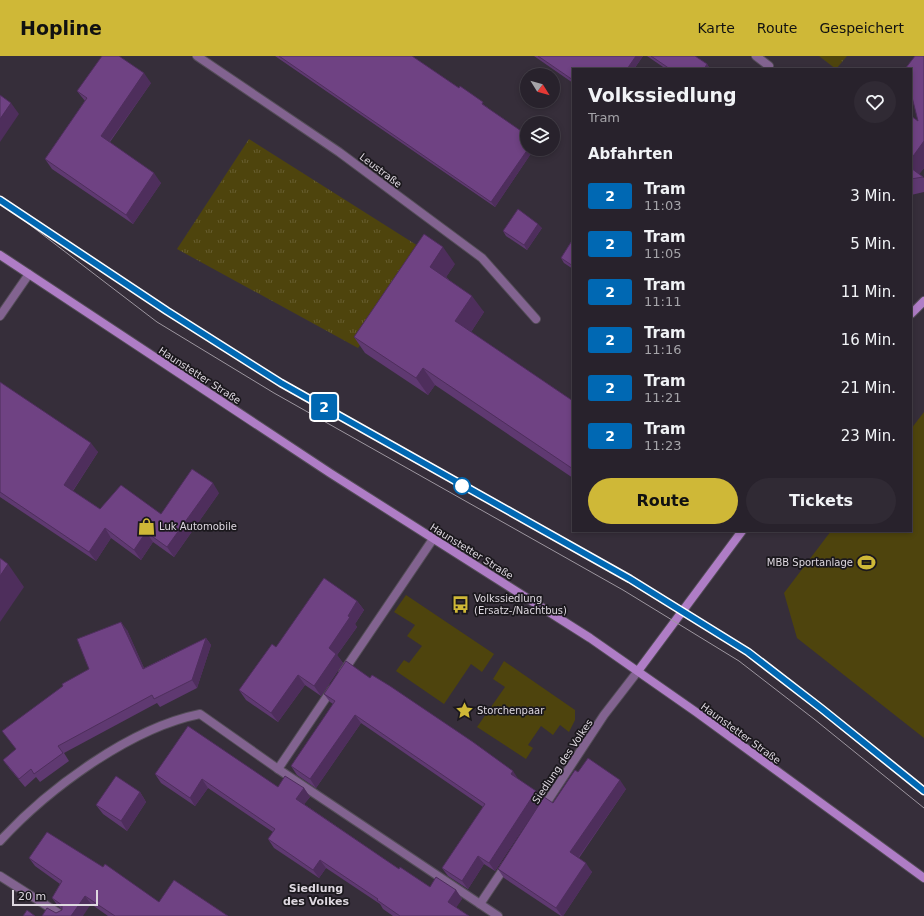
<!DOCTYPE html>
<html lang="de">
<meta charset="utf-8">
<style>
body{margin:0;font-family:"DejaVu Sans",sans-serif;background:#302a34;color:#f1f3f6;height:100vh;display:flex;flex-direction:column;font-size:15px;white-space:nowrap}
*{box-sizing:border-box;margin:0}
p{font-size:13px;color:#a5a4a9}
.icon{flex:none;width:22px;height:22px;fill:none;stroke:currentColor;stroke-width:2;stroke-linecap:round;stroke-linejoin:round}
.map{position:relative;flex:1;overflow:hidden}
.panel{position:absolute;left:572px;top:12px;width:340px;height:464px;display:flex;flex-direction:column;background:#28222c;border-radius:0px;box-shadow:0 2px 6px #0003,0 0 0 1px #443f48}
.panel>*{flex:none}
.badge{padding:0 8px;border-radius:3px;font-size:14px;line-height:26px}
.needle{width:26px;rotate:127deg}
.buttons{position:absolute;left:520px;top:12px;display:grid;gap:8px}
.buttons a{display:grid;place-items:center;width:40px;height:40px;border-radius:50%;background:#28222c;box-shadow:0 2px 6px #0003,0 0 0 1px #443f48;font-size:20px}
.scale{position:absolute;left:12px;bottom:10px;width:86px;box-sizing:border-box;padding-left:4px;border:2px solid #ded8e0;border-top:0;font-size:11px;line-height:14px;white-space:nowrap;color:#ded8e0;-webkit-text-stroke:3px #1b181d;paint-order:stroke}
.map>.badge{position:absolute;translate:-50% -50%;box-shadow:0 0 0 2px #fff}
h2{padding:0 16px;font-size:15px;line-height:36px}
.round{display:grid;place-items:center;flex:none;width:42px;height:42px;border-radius:21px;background:#302a34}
.overview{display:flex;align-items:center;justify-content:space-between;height:68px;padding:0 16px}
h1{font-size:19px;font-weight:800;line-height:30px}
.action{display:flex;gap:8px;margin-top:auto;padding:8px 16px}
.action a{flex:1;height:46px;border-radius:24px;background:#cfb837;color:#111;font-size:16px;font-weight:800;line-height:46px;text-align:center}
.action a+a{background:#302a34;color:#f1f3f6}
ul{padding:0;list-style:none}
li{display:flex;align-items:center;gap:12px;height:48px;padding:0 16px}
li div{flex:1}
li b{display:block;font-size:15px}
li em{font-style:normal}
li .badge{min-width:44px;font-weight:700;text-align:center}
header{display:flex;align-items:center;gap:24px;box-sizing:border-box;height:56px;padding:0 20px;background:#cfb837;color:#111}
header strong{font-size:19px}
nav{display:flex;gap:22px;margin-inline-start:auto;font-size:14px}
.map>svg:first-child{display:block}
</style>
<header>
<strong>Hopline</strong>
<nav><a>Karte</a><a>Route</a><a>Gespeichert</a></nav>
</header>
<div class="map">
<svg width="924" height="860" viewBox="0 0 924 860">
<defs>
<pattern id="park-tufts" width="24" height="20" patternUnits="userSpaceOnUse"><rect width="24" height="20" fill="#4e440d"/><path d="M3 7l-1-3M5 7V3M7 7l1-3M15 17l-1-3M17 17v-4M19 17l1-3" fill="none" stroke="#675e30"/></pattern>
</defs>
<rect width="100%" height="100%" fill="#362e3a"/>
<!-- green -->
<g fill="#4e440d">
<polygon points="924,356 924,682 797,582 784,537 831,475 911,475 911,373"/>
<polygon points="406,539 494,598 482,616 471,608 444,648 396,615 404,604 409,607 422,590 407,580 415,569 394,556"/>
<polygon points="504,605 575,654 575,664 569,676 560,669 553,679 541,670 528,689 533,692 526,703 477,671 505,631 493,623"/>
</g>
<!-- park -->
<g fill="url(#park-tufts)">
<polygon points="819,0 847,0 836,13"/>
<polygon points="249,83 426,195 358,292 177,193"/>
</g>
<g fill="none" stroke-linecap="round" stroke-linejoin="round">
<defs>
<g id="street">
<polyline points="197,0 339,96 482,202 536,263"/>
<polyline points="756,0 769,10"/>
<polyline points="0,260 29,218"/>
<polyline points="343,616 433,483"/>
<polyline points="278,713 480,848"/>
<polyline points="543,752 604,659 638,615"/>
<path d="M0,785C48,733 130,672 200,658L278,713L332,633"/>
<polyline points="0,820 63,860"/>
<polyline points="498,860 480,848 506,809"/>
</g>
<g id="secondary">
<polyline points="0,199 330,417 590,582 696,656 924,822"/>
<polyline points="911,258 924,245"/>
<polyline points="638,615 742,475"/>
</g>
</defs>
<!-- street casing -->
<use href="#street" stroke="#544d58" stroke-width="10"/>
<!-- secondary casing -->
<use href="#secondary" stroke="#544d58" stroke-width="10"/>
<!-- street -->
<use href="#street" stroke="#826390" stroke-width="8"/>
<!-- secondary -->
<use href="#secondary" stroke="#af7dc6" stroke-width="8"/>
<!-- tram -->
<g stroke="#9d969f" stroke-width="1">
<polyline points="0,146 157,266 274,337 623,534 739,605 814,663 924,752"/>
<polyline points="49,176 167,255 281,327 630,523 748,596 822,653 924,735"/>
</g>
</g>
<!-- wall -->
<g fill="#5f3971">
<polygon points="275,0 412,0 487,51 527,93 534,93 495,151"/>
<polygon points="534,0 643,0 634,13 573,13 573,27"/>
<polygon points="647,0 695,0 707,8 710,13 666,13"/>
<polygon points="924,0 924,112 919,118 924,122 924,136 911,139 911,60 918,65"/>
<polygon points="151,27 110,86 161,127 133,168 52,113 45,103 85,45 77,35"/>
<polygon points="542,172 527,194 506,180 503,175"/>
<polygon points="573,183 573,213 564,207 561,202"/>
<polygon points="455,208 446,221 484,256 471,276 573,345 573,422 435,329 428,339 365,297 354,281"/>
<polygon points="0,326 98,396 73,435 100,453 161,458 219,437 174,501 153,486 141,504 111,482 96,505 0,441"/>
<polygon points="357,545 364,554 355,568 357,571 337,599 343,607 321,640 305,629 278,666 246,644 239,634 276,591"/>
<polygon points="127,574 144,612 206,582 211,589 197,632 160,651 157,647 64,697 69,705 40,726 36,721 25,731 9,712 3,704 16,694 89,613"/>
<polygon points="324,638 519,724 536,735 542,744 495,815 484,808 468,833 448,820 442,812 483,751 361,667 316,732 297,719 291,710 333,648 330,646"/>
<polygon points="578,716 626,733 579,802 592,816 563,860 561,860 504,822 498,813"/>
<polygon points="155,718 278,731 304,732 310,741 304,748 399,813 430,831 456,834 462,843 456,851 469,860 393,860 383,853 380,848 326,812 319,822 274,792 268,783 273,776 208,732 195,750 161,727"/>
<polygon points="140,736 146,746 127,775 103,758 96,749"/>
<polygon points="29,802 159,846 228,860 108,860 91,848 56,857 62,854 62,853 58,850 52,842 60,828 35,810"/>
</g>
<!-- shaded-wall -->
<g fill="#4e2e5c">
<polygon points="636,0 643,0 634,13 627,13"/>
<polygon points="707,8 710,13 704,13"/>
<polygon points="144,17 151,27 107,89 101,80"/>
<polygon points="11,47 19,58 0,86 0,63"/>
<polygon points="924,85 924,112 916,122 911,114 911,103"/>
<polygon points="528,93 534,93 495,151 491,146"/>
<polygon points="154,117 161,127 133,168 126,159"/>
<polygon points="538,168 542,172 527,194 524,189"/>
<polygon points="443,191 455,208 442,227 430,211"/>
<polygon points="472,240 484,256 467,282 455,265"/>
<polygon points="423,312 435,329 428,339 416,322"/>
<polygon points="91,387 98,396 70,439 64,429"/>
<polygon points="213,427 219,437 174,501 167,491"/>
<polygon points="105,472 111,482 96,505 89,496"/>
<polygon points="146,476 153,486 141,504 134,494"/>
<polygon points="8,508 24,531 0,566 0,520"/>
<polygon points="357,545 364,554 355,568 357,571 337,599 343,607 321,640 314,630 329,592 348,560"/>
<polygon points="121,566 127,574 148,621 143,613"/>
<polygon points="206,582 211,589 197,632 192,624"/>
<polygon points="298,619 305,629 278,666 271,657"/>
<polygon points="355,659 361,667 316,732 310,723"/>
<polygon points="513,715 519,724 511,718"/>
<polygon points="202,723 208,732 195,750 190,742"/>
<polygon points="620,724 626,733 576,805 570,796"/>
<polygon points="304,732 310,741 302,751 296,743"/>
<polygon points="536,735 542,744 495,815 489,807"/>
<polygon points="140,736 146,746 127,775 121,765"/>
<polygon points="478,800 484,808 468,833 462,825"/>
<polygon points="320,804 326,812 319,822 313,814"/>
<polygon points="586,807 592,816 563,860 562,860 556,852"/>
<polygon points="456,834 462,843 454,855 448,846"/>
<polygon points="85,840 91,848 83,860 71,860"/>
</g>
<!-- building -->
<g fill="#6f4283" stroke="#4e2e5c">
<polygon points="102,0 119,0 144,17 101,80 154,117 126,159 45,103 87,42 77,35"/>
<polygon points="279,0 412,0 459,32 460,30 483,46 482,48 527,79 527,93 528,93 491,146"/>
<polygon points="538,0 636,0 627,13 573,13 573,24"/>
<polygon points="651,0 695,0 707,8 704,13 670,13"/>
<polygon points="915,0 924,0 924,85 911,103 911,60 918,65 911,37 911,13 905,13"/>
<polygon points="0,39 11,47 0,63"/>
<polygon points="911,112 923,121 911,123"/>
<polygon points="518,153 538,168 524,189 503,175"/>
<polygon points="424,178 443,191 430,211 472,240 455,265 573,345 573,413 423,312 416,322 354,281"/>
<polygon points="573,183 573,210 561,202"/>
<polygon points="0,326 91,387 64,429 100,453 121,429 161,458 192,413 213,427 167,491 146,476 134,494 105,472 89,496 0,436"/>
<polygon points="0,502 8,508 0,520"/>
<polygon points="324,522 357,545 348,560 350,561 329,592 336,598 314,630 298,619 271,657 239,634 272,588 276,591"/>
<polygon points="121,566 143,613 206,582 192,624 154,643 152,639 58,690 63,697 34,718 31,713 19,723 3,704 16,693 2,675 63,630 62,628 89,613 77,583"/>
<polygon points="346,605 370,622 372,619 390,630 473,686 513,715 511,718 536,735 489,807 478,800 462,825 442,812 485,748 355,659 310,723 291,710 335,645 324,638"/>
<polygon points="188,670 278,731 285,720 304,732 296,743 399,813 400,811 430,831 436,821 456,834 448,846 469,860 400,860 377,844 378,843 320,804 313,814 268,783 275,773 202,723 190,742 155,718"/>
<polygon points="588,702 620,724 570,796 586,807 556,852 498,813 544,741 553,747 575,714 578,716"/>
<polygon points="116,720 140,736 121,765 96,749"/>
<polygon points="47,776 103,811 105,808 159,846 174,824 228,860 115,860 85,840 71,860 42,860 47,852 56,857 62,854 62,849 52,842 62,825 29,802"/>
<polygon points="27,854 35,860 23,860"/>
</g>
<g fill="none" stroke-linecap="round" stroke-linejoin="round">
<defs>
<polyline id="line" points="0,144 167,255 281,327 630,523 748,596 822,653 924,735"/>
</defs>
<!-- line casing -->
<use href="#line" stroke="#fff" stroke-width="9"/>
<!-- line -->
<use href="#line" stroke="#0068b3" stroke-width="6"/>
</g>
<!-- icons -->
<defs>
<symbol id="shop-bare" viewBox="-9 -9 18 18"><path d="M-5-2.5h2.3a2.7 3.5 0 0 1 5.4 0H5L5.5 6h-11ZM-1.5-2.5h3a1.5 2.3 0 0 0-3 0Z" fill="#cfb837" stroke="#1b181d" stroke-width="2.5" paint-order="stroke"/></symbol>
<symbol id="stadium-bare" viewBox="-9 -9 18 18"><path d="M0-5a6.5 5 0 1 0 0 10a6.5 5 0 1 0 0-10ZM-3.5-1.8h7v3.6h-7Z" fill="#cfb837" stroke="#1b181d" stroke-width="2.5" paint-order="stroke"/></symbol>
<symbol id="bus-bare" viewBox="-9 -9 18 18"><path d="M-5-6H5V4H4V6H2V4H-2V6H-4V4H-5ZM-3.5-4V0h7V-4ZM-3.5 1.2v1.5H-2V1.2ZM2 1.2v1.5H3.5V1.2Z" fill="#cfb837" stroke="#1b181d" stroke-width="2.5" paint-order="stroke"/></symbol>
<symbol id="sight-bare" viewBox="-9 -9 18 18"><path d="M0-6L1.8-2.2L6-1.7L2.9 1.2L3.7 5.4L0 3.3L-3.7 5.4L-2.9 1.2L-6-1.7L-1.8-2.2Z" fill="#cfb837" stroke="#1b181d" stroke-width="2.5" paint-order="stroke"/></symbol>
</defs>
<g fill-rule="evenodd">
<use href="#shop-bare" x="134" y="458" width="25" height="25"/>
<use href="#stadium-bare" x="854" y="494" width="25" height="25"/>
<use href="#bus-bare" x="448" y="536" width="25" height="25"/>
<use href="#sight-bare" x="452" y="642" width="25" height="25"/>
</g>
<!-- markers -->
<circle fill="#fff" stroke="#0068b3" stroke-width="2" cx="462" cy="430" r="8"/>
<g text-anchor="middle" stroke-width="3.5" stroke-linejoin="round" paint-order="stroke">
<!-- street labels -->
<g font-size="10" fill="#ded8e0" stroke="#1b181d">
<text transform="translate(381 114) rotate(37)" y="4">Leustraße</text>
<text transform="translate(200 319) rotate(33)" y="4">Haunstetter Straße</text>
<text transform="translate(472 495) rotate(32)" y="4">Haunstetter Straße</text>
<text transform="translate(741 677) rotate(36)" y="4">Haunstetter Straße</text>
<text transform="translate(562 705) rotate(-56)" y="4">Siedlung des Volkes</text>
</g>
<!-- poi labels -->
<g font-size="10" fill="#ded8e0" stroke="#1b181d" text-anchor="start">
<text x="159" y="474">Luk Automobile</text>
<text x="853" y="510" text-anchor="end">MBB Sportanlage</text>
<text x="474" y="546">Volkssiedlung<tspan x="474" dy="12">(Ersatz-/Nachtbus)</tspan></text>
<text x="477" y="658">Storchenpaar</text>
</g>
<!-- neighbourhood labels -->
<g font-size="11" font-weight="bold" fill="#ded8e0" stroke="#1b181d">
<text x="316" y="836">Siedlung<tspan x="316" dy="13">des Volkes</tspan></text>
</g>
</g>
</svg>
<div class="buttons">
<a><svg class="needle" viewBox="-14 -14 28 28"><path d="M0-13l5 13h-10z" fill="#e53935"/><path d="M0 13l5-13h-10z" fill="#a5a4a9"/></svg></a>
<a><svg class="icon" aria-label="layers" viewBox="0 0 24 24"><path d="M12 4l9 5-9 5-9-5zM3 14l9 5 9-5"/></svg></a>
</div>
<div class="scale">20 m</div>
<b class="badge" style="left:324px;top:351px;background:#0068b3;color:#fff">2</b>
<section class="panel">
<div class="overview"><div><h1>Volkssiedlung</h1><p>Tram</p></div><a class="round"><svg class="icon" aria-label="heart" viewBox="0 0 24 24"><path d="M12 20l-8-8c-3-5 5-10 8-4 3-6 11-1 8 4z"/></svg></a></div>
<h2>Abfahrten</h2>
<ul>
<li><span class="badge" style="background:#0068b3;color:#fff">2</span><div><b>Tram</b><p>11:03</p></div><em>3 Min.</em></li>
<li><span class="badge" style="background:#0068b3;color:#fff">2</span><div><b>Tram</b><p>11:05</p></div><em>5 Min.</em></li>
<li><span class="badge" style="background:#0068b3;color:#fff">2</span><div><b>Tram</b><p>11:11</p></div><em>11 Min.</em></li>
<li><span class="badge" style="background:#0068b3;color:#fff">2</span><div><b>Tram</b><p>11:16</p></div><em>16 Min.</em></li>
<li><span class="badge" style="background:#0068b3;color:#fff">2</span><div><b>Tram</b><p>11:21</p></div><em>21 Min.</em></li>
<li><span class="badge" style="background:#0068b3;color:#fff">2</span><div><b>Tram</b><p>11:23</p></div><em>23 Min.</em></li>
</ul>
<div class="action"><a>Route</a><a>Tickets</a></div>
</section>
</div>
